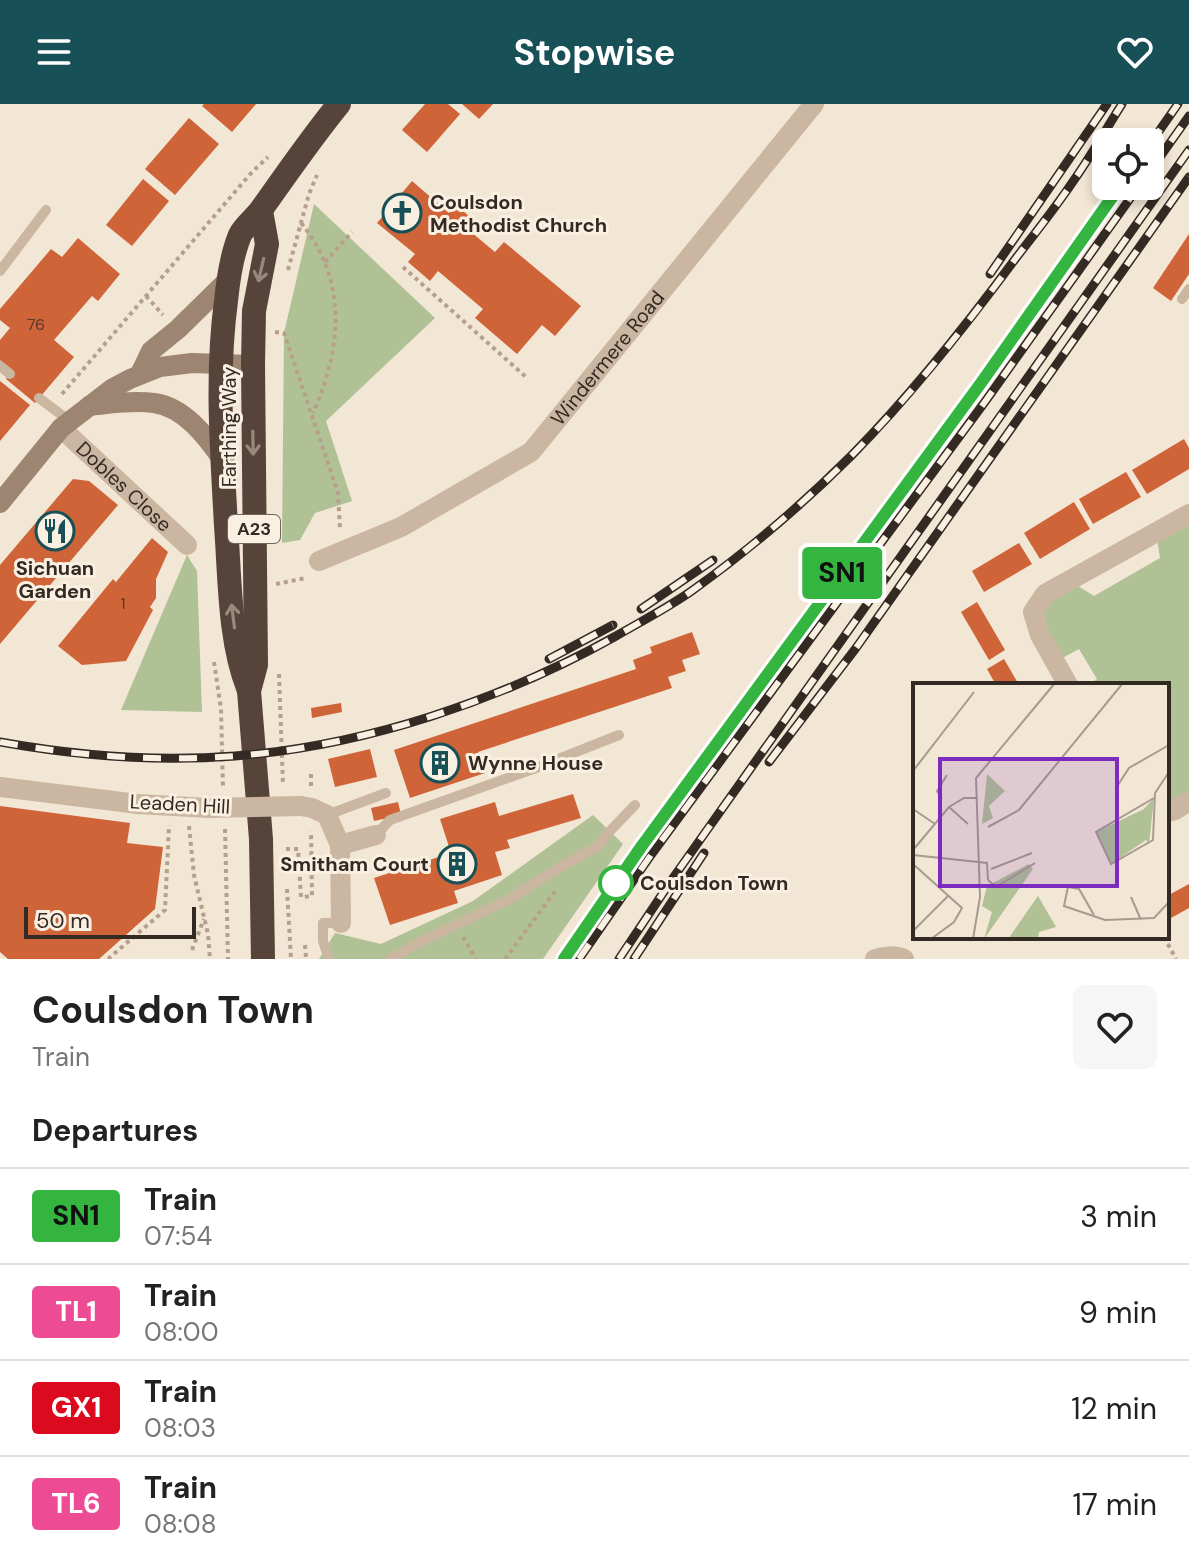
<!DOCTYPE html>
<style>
body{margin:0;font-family:"DM Sans",sans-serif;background:#f6f6f6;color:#222;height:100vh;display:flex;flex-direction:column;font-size:30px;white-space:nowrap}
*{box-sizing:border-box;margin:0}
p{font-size:26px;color:#767676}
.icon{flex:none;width:44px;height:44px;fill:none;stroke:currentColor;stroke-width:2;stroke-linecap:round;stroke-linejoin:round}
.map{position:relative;height:855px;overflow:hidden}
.panel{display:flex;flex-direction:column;background:#fff;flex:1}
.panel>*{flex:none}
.badge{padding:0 16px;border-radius:6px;font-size:28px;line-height:52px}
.controls{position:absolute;left:1092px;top:24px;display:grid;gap:16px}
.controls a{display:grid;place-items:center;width:72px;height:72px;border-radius:12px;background:#fff;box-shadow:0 4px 12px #0003;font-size:40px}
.scale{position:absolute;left:24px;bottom:20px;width:172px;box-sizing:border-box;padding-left:8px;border:4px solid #342a24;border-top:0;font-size:22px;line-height:28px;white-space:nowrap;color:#342a24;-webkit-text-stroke:6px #faf0e1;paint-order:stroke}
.map>.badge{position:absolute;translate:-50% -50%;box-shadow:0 0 0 4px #fff}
h2{padding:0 32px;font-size:30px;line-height:72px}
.round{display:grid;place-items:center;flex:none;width:84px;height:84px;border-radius:12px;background:#f6f6f6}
.overview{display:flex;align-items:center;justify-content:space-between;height:136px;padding:0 32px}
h1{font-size:38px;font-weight:700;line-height:60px}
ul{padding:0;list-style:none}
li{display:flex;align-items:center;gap:24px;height:96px;padding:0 32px;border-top:2px solid #e0e0e0}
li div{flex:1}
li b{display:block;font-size:30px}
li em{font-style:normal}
li .badge{min-width:88px;font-weight:700;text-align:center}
header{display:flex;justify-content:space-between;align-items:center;height:104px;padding:0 32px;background:#185057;color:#fff;font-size:36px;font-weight:700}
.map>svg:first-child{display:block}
</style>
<header><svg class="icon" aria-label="menu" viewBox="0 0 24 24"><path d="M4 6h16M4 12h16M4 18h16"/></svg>Stopwise<svg class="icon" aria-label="heart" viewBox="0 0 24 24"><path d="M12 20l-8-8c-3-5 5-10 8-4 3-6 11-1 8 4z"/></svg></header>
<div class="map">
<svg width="1189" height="855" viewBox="0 0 1189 855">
<rect width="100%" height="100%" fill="#f2e6d5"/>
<!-- green -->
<g fill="#b0c195">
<polygon points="314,100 435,214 326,317 352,397 315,409 300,436 282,439 284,229"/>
<polygon points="1189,410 1189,697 1167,708 1167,581 1088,581 1097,575 1079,545 1055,558 1040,531 1045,490 1070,477 1094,492 1160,454 1156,428"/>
<polygon points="187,451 197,467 202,608 121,606"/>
<polygon points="593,711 623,740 543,855 319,855 335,829 381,840 473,797"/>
</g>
<!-- building -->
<g fill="#ce6438">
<polygon points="204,0 256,0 232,28 202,2"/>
<polygon points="425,0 448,0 460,10 427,48 402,26"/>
<polygon points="462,0 493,0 479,15"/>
<polygon points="189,14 219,40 175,91 145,65"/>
<polygon points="143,75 169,97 132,142 106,121"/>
<polygon points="412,77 449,109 455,100 478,120 471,128 495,148 504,138 581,202 555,232 542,221 517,250 475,214 483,205 438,167 430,177 408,158 415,150 377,119"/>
<polygon points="1189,130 1189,170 1171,197 1153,184"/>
<polygon points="78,134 120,170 98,197 92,192 54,236 74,253 35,299 6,275 12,267 0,256 0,236 10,224 0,216 0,205 51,145 62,153"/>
<polygon points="0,277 30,301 0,337"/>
<polygon points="1184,335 1189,344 1189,365 1147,390 1132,366"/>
<polygon points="1126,368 1141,393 1093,420 1079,395"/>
<polygon points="73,375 89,377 118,401 0,540 0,461"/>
<polygon points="1074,398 1090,425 1040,455 1024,429"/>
<polygon points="152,434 168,448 156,475 156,494 150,503 153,506 126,557 82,561 58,542 113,475 116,478"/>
<polygon points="1019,439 1032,460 984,488 972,467"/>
<polygon points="977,498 1005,546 989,556 961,508"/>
<polygon points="692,528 700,550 682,556 686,567 668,573 672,584 478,648 485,669 410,694 394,646 636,565 633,556 652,549 650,543"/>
<polygon points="1004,555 1019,581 996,581 987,565"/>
<polygon points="341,599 342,608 312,614 311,604"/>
<polygon points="370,645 377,673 335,683 328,655"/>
<polygon points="573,690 581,714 507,736 510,744 495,748 502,771 454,787 458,799 390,821 374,774 451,749 440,715 495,698 499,712"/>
<polygon points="398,698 401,711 374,717 371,704"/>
<polygon points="0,702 130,719 127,739 163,743 155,805 99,855 8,855 0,848"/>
<polygon points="1189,780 1189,804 1171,814 1167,806 1167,792"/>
</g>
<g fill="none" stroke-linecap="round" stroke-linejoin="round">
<!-- path -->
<g stroke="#b6a08b" stroke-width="4" stroke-dasharray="4 4" stroke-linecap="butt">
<path d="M301,119C348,177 342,244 313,309"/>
<polyline points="325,158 352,128"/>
<polyline points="403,163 526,273"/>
<polyline points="288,166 309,90 317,71"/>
<polyline points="146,192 163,211"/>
<polyline points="275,228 284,229 338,389 340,424"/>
<polyline points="62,290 252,68 268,53"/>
<polyline points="276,480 306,474"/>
<polyline points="214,558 221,605 223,685"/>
<polyline points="279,570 283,681"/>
<polyline points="311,670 311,682"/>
<polyline points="189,722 194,771 208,830 210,855"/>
<polyline points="225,725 228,855"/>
<polyline points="286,745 298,745 301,793 312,792 311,727"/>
<polyline points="287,785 291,855"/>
<polyline points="463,833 476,855"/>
<polyline points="1164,833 1176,855"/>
<polyline points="305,841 306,855"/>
<polyline points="192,846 204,815"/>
<polyline points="108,855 165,806 169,721"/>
<polyline points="505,855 556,786"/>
</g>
<!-- lane -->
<g stroke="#cab6a1" stroke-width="10">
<polyline points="0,167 46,106"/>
<polyline points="1182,195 1189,185"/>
<polyline points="0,262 10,270"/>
<polyline points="39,294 71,318"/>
<polyline points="327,711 386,689"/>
<polyline points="376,731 390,716 533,665 619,631"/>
<polyline points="329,855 323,837 323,819 341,819"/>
<polyline points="390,855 420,838 508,796 560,763 598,742 610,727 635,701"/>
</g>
<!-- street -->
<g stroke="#cab6a1" stroke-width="20">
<path id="s1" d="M61,324L187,441"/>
<path id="s2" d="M319,457L401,423L531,348L814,0"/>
<polyline points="1068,581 1040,531 1033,508 1045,490 1189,410"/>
<polyline points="0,683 138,700 209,704"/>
<polyline points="301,702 312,704 327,711 340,741 341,819"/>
<polyline points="1167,708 1175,706 1189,697"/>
<polyline points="340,741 376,731"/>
<path d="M875,855C883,852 896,851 904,855"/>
</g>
<!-- secondary -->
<g stroke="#9e8572" stroke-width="20">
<polyline points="140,270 151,247 178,225 229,175"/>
<path d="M89,302C110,300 133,296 154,299C184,303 206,332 222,355"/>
<polyline points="0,399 61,324 113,284 130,275 160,263 192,259 253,261"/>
</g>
<!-- highway -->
<g stroke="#56443b" stroke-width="24">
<polyline points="261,107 267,140 254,207 253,261 256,561 249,587 261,735 263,855"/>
<path d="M248,584C229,535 230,474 226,422C222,347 216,272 226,197C228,177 232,150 240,131C245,121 257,113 263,103C288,68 312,33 339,0"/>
</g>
<defs>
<g id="rail">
<polyline points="1150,40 1178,0"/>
<polyline points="1150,67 1189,12"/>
<polyline points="990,170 1107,0"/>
<polyline points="641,505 713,456"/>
<polyline points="549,555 613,521"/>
<path d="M0,638C78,652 156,658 235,652C365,642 502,596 616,532C642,517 669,503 693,486C749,446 803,400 852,351C912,290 965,223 1016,154C1036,128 1056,103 1074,76C1091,52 1106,25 1122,0"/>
<polyline points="769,658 856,544 1189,73"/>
<polyline points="564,855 641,743 981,279 1120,82"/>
<polyline points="579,855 651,751 987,295 1139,82"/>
<polyline points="619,855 673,774 1189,46"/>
<polyline points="634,855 704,749"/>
</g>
</defs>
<!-- rail casing -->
<use href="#rail" stroke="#342a24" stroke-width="9"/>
<!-- rail -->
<use href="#rail" stroke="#faf0e1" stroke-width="6" stroke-dasharray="18" stroke-linecap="butt"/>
<!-- street-bridge -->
<polyline stroke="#cab6a1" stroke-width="20" points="209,704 301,702"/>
</g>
<!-- one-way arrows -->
<defs><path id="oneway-shaft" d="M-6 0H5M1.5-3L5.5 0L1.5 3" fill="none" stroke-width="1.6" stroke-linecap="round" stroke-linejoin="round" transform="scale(2)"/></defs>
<g stroke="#98897d">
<use href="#oneway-shaft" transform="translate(261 166) rotate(103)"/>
<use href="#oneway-shaft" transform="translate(253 339) rotate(89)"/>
<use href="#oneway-shaft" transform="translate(233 512) rotate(-97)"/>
</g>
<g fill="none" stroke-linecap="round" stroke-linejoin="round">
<defs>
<polyline id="line" points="564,855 641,743 981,279 1120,82"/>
</defs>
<!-- line casing -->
<use href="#line" stroke="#fff" stroke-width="18"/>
<!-- line -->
<use href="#line" stroke="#33b540" stroke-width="12"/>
</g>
<!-- icons -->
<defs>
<symbol id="church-ring" viewBox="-11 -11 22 22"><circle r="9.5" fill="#faf0e1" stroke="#185057" stroke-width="1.5"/><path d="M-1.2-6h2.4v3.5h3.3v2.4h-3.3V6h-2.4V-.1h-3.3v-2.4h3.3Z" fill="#185057"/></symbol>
<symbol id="restaurant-ring" viewBox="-11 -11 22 22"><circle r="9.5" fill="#faf0e1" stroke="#185057" stroke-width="1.5"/><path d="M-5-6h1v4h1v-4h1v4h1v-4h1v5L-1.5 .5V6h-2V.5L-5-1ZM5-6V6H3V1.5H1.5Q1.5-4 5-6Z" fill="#185057"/></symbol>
<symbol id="building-ring" viewBox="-11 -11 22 22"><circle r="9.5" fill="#faf0e1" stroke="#185057" stroke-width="1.5"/><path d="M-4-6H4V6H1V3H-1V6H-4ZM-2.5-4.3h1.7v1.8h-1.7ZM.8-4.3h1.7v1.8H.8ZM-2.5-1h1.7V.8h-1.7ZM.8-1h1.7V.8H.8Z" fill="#185057"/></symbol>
</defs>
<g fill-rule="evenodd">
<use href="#church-ring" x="380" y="87" width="44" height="44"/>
<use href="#restaurant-ring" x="33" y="405" width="44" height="44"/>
<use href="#building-ring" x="418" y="637" width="44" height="44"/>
<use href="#building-ring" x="435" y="738" width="44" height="44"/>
</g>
<!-- markers -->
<circle fill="#fff" stroke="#33b540" stroke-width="4" cx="616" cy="779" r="16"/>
<g text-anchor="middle" stroke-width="6" stroke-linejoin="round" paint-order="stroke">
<!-- number labels -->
<g font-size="16" fill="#5a3829">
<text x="36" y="226">76</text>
<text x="123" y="505">1</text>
</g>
<!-- shield labels -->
<rect fill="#faf0e1" stroke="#6f655d" stroke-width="2" x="228" y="411" width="52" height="28" rx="6"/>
<g font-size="18" font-weight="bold" fill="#342a24">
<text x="254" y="431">A23</text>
</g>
<!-- poi labels -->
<g font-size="20" font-weight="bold" fill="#342a24" stroke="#faf0e1" text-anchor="start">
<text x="430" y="105">Coulsdon<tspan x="430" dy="23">Methodist Church</tspan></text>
<text x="55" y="471" text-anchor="middle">Sichuan<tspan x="55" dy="23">Garden</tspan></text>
<text x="468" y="666">Wynne House</text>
<text x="429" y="767" text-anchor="end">Smitham Court</text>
</g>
<!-- street labels -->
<g font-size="20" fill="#342a24" stroke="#faf0e1">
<text dy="7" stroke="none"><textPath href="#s2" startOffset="360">Windermere Road</textPath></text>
<text transform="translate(229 323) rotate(-90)" y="7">Farthing Way</text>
<text dy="7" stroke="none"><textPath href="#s1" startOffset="86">Dobles Close</textPath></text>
<text transform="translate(180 700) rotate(3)" y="7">Leaden Hill</text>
</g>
<!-- stop labels -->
<g font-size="20" font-weight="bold" fill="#342a24" stroke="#faf0e1" text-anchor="start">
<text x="640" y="786">Coulsdon Town</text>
</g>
</g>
<!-- overview -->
<g transform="translate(913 579)">
<rect width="256" height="256" fill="#f2e6d5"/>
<path d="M74,91L92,108L76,123L80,135L69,141ZM241,115L236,161L233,157L198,181L183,149L231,126ZM116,181L120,186L71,256L79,229L69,223L74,203ZM125,213L143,244L126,249L125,256H95Z" fill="#b0c195"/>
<path fill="none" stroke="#a69b8e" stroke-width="2" d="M0,88L61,9M203,105L216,85L256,62M241,115L183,149L198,181L240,157L242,110L256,89M29,116L24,108L34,92M36,124L55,141M0,126L22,141M75,144L106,127L210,0M0,167L36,124L51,115H65M0,172L74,180L75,197M0,181L49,225L41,239L18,256M78,186L119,170M75,197L83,204L122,180M218,214L228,237M181,232L166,206L155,204L151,223L192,237L241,235L256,219M0,248L35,213M60,256L67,214L63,95L142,0"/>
<path fill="#7b2cbf" fill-opacity="0.15" stroke="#7b2cbf" stroke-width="4" d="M27,76H204V203H27Z"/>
<rect width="256" height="256" fill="none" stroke="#342a24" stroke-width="4"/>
</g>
</svg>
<div class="controls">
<a><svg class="icon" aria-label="locate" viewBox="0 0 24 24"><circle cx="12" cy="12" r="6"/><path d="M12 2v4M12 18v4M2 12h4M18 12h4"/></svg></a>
</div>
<div class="scale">50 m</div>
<b class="badge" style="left:842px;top:469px;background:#33b540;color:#111">SN1</b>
</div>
<section class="panel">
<div class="overview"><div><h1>Coulsdon Town</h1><p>Train</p></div><a class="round"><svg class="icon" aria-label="heart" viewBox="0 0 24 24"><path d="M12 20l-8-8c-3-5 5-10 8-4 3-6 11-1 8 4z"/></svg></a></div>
<h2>Departures</h2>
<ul>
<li><span class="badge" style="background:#33b540;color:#111">SN1</span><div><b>Train</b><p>07:54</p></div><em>3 min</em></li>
<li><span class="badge" style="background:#ee4b95;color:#fff">TL1</span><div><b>Train</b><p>08:00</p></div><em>9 min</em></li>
<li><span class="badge" style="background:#dc0a1e;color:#fff">GX1</span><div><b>Train</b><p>08:03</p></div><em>12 min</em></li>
<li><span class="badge" style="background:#ee4b95;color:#fff">TL6</span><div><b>Train</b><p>08:08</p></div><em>17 min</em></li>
</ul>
</section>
